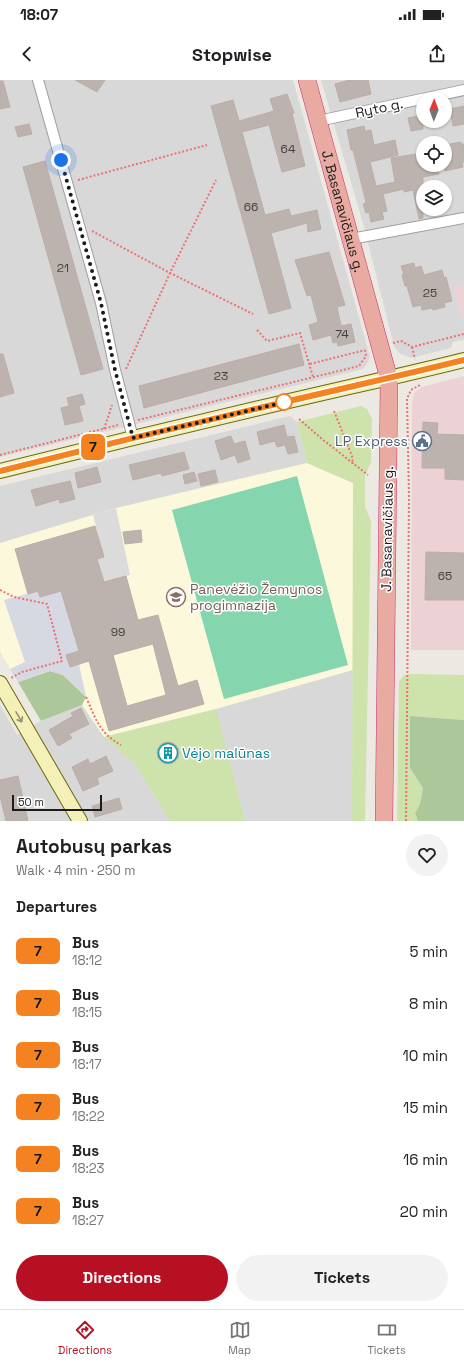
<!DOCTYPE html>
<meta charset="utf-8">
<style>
body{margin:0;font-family:"Space Grotesk",sans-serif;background:#f2f2f2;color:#202124;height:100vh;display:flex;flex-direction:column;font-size:15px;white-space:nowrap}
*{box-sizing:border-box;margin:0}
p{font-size:13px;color:#757577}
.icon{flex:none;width:22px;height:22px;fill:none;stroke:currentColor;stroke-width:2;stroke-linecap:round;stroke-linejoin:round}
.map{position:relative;height:741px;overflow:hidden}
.drawer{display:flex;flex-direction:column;background:#fff;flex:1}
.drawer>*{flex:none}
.badge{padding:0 8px;border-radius:6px;font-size:14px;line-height:26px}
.needle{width:26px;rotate:1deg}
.buttons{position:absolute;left:416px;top:12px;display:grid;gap:8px}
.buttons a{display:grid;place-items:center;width:36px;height:36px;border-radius:50%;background:#fff;box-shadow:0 1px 3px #0004;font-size:20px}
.scale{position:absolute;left:12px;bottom:10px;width:90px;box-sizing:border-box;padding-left:4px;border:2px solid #1b1b1b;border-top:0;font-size:11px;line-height:14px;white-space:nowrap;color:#1b1b1b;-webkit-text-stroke:3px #fff;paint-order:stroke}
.you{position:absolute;width:20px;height:20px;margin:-10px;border:3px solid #fff;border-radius:50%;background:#1a73e8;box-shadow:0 0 0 6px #1a73e833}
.map>.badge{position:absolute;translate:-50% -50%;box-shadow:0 0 0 2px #fff}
h2{padding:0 16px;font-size:15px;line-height:36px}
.round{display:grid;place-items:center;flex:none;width:42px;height:42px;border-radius:21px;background:#f2f2f2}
.headline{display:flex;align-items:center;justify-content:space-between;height:68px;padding:0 16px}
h1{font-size:19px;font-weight:800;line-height:30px}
.primary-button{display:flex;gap:8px;margin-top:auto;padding:8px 16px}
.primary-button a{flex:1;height:46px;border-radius:24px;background:#b71022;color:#fff;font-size:16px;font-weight:800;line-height:46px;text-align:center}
.primary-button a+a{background:#f2f2f2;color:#202124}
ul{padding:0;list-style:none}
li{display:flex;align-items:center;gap:12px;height:52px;padding:0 16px}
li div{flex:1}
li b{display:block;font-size:15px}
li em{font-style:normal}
li .badge{min-width:44px;font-weight:700;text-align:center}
.status{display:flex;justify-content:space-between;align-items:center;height:28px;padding:0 20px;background:#fff;direction:ltr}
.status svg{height:11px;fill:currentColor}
header{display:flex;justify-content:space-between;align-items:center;height:52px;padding:0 16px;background:#fff;font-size:18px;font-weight:800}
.menu{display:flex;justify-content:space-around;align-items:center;height:56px;border-top:1px solid #e0e0e0;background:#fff;font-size:11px;color:#757577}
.menu a{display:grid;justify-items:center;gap:2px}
.menu .selected{color:#b71022}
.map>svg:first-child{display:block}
</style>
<div class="status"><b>18:07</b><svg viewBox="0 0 49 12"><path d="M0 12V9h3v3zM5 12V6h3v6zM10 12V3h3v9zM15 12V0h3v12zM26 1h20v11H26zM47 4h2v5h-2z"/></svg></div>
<header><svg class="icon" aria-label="back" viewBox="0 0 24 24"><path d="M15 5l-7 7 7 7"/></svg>Stopwise<svg class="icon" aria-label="share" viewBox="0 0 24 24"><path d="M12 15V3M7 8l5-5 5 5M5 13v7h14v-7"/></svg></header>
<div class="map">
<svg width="464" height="741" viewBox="0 0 464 741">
<rect width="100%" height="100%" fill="#ece8e2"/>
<!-- residential -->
<g fill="#d9d8d9" fill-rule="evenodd">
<polygon points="0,0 293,0 370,277 367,284 363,289 0,377"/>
<path d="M321,0H464V205L454,208L464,244V260L453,262L451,268L411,278L399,273L394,266L363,143ZM423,19H445V41H423ZM423,63H445V85H423ZM423,107H445V129H423Z"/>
<polygon points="290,336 297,342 307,383 353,403 352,741 245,741 215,629 105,657 135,684 170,741 0,741 0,625 17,655 41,641 0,572 0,406"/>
</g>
<!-- commercial -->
<g fill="#ecd2d4">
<polygon points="464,205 464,244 454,208"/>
<polygon points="464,296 464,570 411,570 412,323 414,313 422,307"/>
</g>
<!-- education -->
<polygon fill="#fcf8db" points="307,383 353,403 353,590 216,629 104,657 82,625 41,641 0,572 0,463 116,428"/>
<!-- grass -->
<g fill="#cde3ab">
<polygon points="361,326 367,329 372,339 371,382 365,396 365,427 371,441 365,741 352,741 353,403 307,383 297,342"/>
<polygon points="410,594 464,595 464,640 410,636 410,688 423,708 420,724 415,733 418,741 397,741 399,602 404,595"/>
<polygon points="216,629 245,741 170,741 135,684 104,657"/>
</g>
<!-- forest -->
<g fill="#acc89a">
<polygon points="50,591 63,595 86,617 82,625 41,641 18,602"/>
<polygon points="410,636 464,640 464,741 418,741 415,733 420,724 423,708 410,688"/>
</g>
<!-- pitch -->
<polygon fill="#85d6ae" points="297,396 348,585 224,619 172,430"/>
<!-- parking -->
<polygon fill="#dbdbdb" points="116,428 130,495 104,502 97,479 104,477 93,435"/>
<!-- plaza -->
<polygon fill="#d6d8e2" points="59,503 79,571 66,575 70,587 79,584 86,617 63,595 50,591 18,602 10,589 25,582 4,520 38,511 40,517 51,514 49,506"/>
<!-- building -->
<g fill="#bcb3af" stroke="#bcada5" fill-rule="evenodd">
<polygon points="75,0 105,0 97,12"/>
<polygon points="350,0 368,0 371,14 340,22 335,4"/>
<polygon points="0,1 3,1 10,27 0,29"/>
<polygon points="287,14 294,33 292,33 305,86 282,92 269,45 242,52 265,135 289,129 291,136 317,130 321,149 308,152 307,143 271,153 291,228 269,234 211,26 233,20 239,41 274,31 270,19"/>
<polygon points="464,26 464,44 453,46 450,29"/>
<polygon points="423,35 423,49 411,51 408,38"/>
<polygon points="29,44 32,54 18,57 15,47"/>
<polygon points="364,46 365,51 371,50 374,65 395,60 398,75 370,82 376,106 395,102 391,78 423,73 423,85 437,85 439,94 423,97 423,138 419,139 413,110 404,112 404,109 383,114 387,131 382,132 384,139 371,142 369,132 366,133 363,124 366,123 365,118 353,70 351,70 347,50"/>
<polygon points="461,62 461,64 464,64 464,82 462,82 463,87 445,91 445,79 447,79 445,65"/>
<polygon points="45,81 103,289 81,295 23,87"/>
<polygon points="329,172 345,225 337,227 341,246 351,244 355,262 338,266 337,262 333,263 331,255 313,260 309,245 318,242 311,215 307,216 295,180"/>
<polygon points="414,183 415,188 421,186 424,195 442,190 444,198 446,197 452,221 444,223 445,227 433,230 432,228 422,230 421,225 413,227 407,206 405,206 402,195 404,195 401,186"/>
<polygon points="299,264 304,285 144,328 139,306"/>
<polygon points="0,274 3,274 14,313 0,317"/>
<polygon points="82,314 85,324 79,326 83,341 65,345 61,328 69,326 67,318"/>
<polygon points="423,342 438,343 437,354 464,355 464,400 445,399 445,388 422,388"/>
<polygon points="284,345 287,357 294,356 298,372 288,374 285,365 277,367 275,361 260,365 257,352"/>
<polygon points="231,356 234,364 245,361 250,379 238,383 235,375 221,380 215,361"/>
<polygon points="184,372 189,389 162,396 161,393 133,400 129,385"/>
<polygon points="97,387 101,402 78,408 75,393"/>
<polygon points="215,390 218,402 201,406 198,394"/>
<polygon points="194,392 197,401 185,404 183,395"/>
<polygon points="70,401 75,419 60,423 59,419 36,426 31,410"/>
<path d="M95,446L104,477L97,479L104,502L126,496L138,540L158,535L178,606L197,600L204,624L109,651L89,581L70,587L66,575L79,571L61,511L40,517L38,511L28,514L15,469ZM153,564L166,615L127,626L113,575Z"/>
<polygon points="141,450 142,462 125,464 123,452"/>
<polygon points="426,472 464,473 464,520 425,520"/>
<polygon points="81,628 89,644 69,654 72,658 58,666 49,650 73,636 71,633"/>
<circle cx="168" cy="673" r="11"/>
<polygon points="106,676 113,691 97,698 99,704 83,711 72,687 88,679 90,684"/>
<polygon points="18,696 28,741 6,741 0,716 0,700"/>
<polygon points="119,718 122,729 95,737 92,726"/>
</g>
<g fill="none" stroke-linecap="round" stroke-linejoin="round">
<defs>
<g id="minor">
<polyline points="38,0 101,223 115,290 133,358"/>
<polyline points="318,41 464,10"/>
<polyline points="351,159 464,138"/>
</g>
<g id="secondary">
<path d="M0,391C95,367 190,344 285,322C344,308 404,295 464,280"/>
<polyline points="0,603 80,741"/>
</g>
<g id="trunk">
<path id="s1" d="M307,0L389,299L384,741"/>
</g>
</defs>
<!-- minor casing -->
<use href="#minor" stroke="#9f9f9f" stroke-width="12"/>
<!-- secondary casing -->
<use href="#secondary" stroke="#68680d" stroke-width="16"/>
<!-- trunk casing -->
<use href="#trunk" stroke="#c83175" stroke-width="18"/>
<!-- path -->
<g stroke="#ee7172" stroke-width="2" stroke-dasharray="2 2" stroke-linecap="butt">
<polyline points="78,100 207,65"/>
<polyline points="92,151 170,193 253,234"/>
<polyline points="257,250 267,261 300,253 313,297"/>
<polyline points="393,263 401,261 412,267 464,254"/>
<polyline points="412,267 415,279"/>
<polyline points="310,284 365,270"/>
<polyline points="126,289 170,193 216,100"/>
<polyline points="334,331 352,376 353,384"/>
<polyline points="299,339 322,359 368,395"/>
<polyline points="138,340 359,286 366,276 365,270"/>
<polyline points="104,349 112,325"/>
<polyline points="0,375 118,345"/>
<polyline points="0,510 14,517 47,524 62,581 22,592 11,598"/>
<path d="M86,617C96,639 99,653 121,665"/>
<polyline points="406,741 409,418 407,319 411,310 420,305"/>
</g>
<!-- minor -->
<use href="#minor" stroke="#fff" stroke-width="10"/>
<!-- secondary -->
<use href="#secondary" stroke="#f4f0b8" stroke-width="14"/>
<!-- trunk -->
<use href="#trunk" stroke="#e9aaa2" stroke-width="17"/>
</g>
<!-- one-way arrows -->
<defs><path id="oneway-shaft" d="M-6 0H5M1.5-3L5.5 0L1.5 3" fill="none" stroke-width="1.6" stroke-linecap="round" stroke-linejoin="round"/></defs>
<use stroke="#929071" href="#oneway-shaft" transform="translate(19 637) rotate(60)"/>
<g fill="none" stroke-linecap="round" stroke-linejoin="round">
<defs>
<path id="line" d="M0,391C95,367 190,344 285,322C344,308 404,295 464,280"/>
</defs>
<!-- line casing -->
<use href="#line" stroke="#fff" stroke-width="9"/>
<!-- line -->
<use href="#line" stroke="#f58220" stroke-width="6"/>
<!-- walk -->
<polyline stroke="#1b1b1b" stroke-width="4" stroke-dasharray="0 7.2" points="61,80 101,223 115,290 133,358 285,322 284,322"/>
</g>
<!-- icons -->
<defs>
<symbol id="civic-ring" viewBox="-11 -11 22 22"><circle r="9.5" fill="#fff" stroke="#5c6f8a" stroke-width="1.5"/><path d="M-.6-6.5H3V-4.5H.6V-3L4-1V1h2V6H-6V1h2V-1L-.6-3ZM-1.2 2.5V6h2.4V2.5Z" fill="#5c6f8a"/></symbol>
<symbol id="school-ring" viewBox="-11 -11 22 22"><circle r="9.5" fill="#fff" stroke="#8d6e63" stroke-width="1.5"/><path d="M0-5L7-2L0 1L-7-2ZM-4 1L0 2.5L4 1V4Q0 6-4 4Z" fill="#8d6e63"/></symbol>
<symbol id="building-ring" viewBox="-11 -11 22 22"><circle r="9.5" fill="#fff" stroke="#0f9aa8" stroke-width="1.5"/><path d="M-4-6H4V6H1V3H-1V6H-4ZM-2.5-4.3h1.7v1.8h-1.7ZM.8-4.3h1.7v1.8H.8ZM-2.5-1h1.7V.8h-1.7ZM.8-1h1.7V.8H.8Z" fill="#0f9aa8"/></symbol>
</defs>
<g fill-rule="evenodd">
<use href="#civic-ring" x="411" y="350" width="22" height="22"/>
<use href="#school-ring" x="165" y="506" width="22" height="22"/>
<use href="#building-ring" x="157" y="662" width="22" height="22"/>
</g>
<!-- markers -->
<circle fill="#fff" stroke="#f58220" stroke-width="2" cx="284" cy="322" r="8"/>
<g text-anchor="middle" stroke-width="3" stroke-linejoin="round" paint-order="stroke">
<!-- number labels -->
<g font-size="12" fill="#434140">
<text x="288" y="73">64</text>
<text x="251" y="131">66</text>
<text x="63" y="192">21</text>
<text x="430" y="217">25</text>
<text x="342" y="258">74</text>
<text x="221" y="300">23</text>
<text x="445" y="500">65</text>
<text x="118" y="556">99</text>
</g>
<!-- street labels -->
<g font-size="14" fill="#1b1b1b" stroke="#fff">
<text transform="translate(379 28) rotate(-12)" y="5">Ryto g.</text>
<text dy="5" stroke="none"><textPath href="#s1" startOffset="136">J. Basanavičiaus g.</textPath></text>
<text transform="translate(387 449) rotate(-89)" y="5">J. Basanavičiaus g.</text>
</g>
<!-- service labels -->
<g font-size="14" fill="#4e5e75" stroke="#fff" text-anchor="end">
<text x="408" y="366">LP Express</text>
</g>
<!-- education labels -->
<g font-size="14" fill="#785e54" stroke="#fff" text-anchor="start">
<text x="190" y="514">Panevėžio Žemynos<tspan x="190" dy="16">progimnazija</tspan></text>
</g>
<!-- culture labels -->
<g font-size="14" fill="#0d838f" stroke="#fff" text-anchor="start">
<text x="182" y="678">Vėjo malūnas</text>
</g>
</g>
</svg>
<div class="buttons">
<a><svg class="needle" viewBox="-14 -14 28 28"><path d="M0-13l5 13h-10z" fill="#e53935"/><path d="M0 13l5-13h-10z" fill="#757577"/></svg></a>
<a><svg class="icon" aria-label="locate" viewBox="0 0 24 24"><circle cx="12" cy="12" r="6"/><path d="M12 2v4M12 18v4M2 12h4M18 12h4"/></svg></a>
<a><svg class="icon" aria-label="layers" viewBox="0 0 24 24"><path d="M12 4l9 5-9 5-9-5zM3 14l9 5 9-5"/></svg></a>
</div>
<div class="scale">50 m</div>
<div class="you" style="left:61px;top:80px"></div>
<b class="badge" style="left:93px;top:367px;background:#f58220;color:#111">7</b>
</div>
<section class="drawer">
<div class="headline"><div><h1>Autobusų parkas</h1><p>Walk · 4 min · 250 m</p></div><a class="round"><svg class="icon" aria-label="heart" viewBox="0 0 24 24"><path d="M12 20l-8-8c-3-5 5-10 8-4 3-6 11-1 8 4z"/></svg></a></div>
<h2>Departures</h2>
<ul>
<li><span class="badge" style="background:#f58220;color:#111">7</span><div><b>Bus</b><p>18:12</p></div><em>5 min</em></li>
<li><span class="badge" style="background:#f58220;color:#111">7</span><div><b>Bus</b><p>18:15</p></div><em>8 min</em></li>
<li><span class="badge" style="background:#f58220;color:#111">7</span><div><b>Bus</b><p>18:17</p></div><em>10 min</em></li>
<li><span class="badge" style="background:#f58220;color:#111">7</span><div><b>Bus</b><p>18:22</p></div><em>15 min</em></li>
<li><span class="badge" style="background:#f58220;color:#111">7</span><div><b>Bus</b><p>18:23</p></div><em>16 min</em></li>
<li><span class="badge" style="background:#f58220;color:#111">7</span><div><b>Bus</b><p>18:27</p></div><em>20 min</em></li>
</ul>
<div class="primary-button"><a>Directions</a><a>Tickets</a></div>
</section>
<nav class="menu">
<a class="selected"><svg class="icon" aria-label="directions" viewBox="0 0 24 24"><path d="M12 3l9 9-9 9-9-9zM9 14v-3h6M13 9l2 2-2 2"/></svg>Directions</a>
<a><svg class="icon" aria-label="map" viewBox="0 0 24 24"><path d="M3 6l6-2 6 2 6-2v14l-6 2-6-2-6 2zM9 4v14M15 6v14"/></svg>Map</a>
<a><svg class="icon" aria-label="tickets" viewBox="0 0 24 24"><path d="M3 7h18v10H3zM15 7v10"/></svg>Tickets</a>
</nav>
